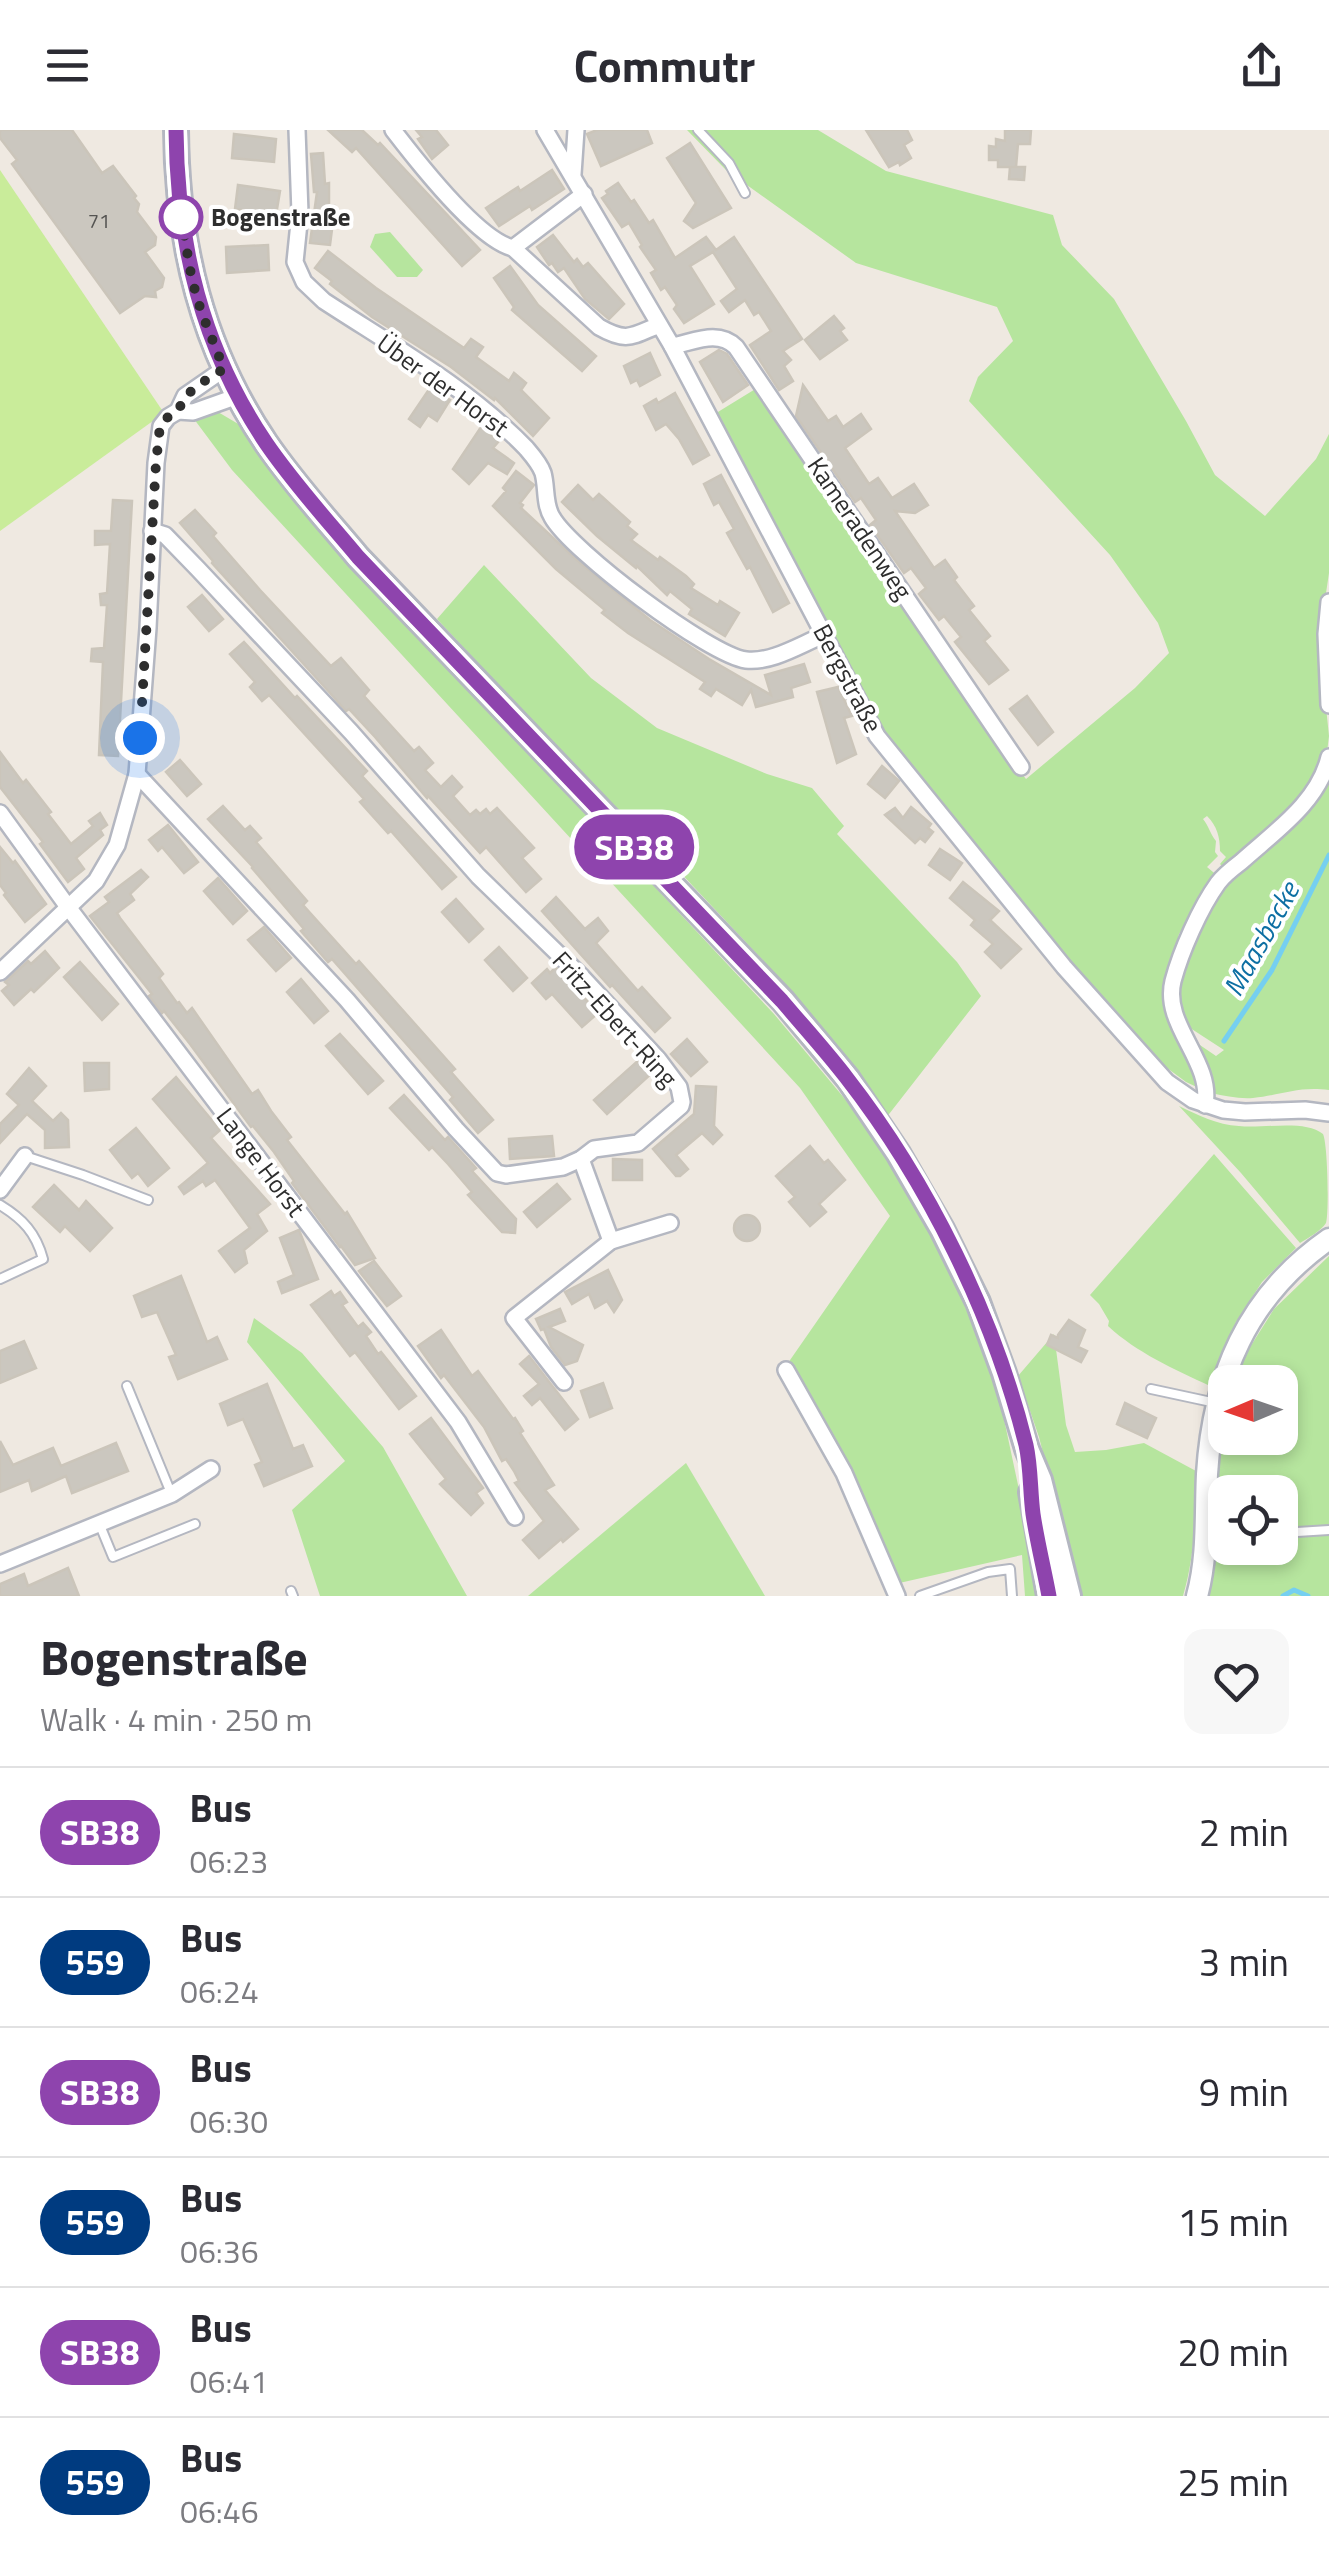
<!DOCTYPE html>
<meta charset="utf-8">
<style>
body{margin:0;font-family:"Titillium Web",sans-serif;background:#f7f7f7;color:#2b2b33;height:100vh;display:flex;flex-direction:column;font-size:38px;white-space:nowrap}
*{box-sizing:border-box;margin:0}
p{font-size:32px;color:#7c7c81}
.icon{flex:none;width:55px;height:55px;fill:none;stroke:currentColor;stroke-width:2;stroke-linecap:round;stroke-linejoin:round}
.map{position:relative;height:1466px;overflow:hidden}
.drawer{display:flex;flex-direction:column;background:#fff;flex:1}
.drawer>*{flex:none}
.badge{padding:0 20px;border-radius:32px;font-size:35px;line-height:65px}
.needle{width:65px;rotate:268deg}
.controls{position:absolute;left:1208px;top:1235px;display:grid;gap:20px}
.controls a{display:grid;place-items:center;width:90px;height:90px;border-radius:20px;background:#fff;box-shadow:0 5px 15px #0003;font-size:50px}
.you{position:absolute;width:50px;height:50px;margin:-25px;border:8px solid #fff;border-radius:50%;background:#1a73e8;box-shadow:0 0 0 15px #1a73e833}
.map>.badge{position:absolute;translate:-50% -50%;box-shadow:0 0 0 5px #fff}
.round{display:grid;place-items:center;flex:none;width:105px;height:105px;border-radius:20px;background:#f7f7f7}
.headline{display:flex;align-items:center;justify-content:space-between;height:170px;padding:0 40px}
h1{font-size:48px;font-weight:700;line-height:75px}
ul{padding:0;list-style:none}
li{display:flex;align-items:center;gap:30px;height:130px;padding:0 40px;border-top:2px solid #e1e1e2}
li div{flex:1}
li b{display:block;font-size:38px}
li em{font-style:normal}
li .badge{min-width:110px;font-weight:700;text-align:center}
header{display:flex;justify-content:space-between;align-items:center;height:130px;padding:0 40px;background:#fff;font-size:45px;font-weight:700}
.map>svg:first-child{display:block}
</style>
<header><svg class="icon" aria-label="menu" viewBox="0 0 24 24"><path d="M4 6h16M4 12h16M4 18h16"/></svg>Commutr<svg class="icon" aria-label="share" viewBox="0 0 24 24"><path d="M12 15V3M7 8l5-5 5 5M5 13v7h14v-7"/></svg></header>
<div class="map">
<svg width="1329" height="1466" viewBox="0 0 1329 1466">
<rect width="100%" height="100%" fill="#efe9e1"/>
<!-- green -->
<g fill="#b6e59e" fill-rule="evenodd">
<path d="M687,0H818L886,41L1053,85L1062,115L1114,169L1186,291L1215,345L1265,386L1316,329L1329,304V443L1323,483L1324,558L1329,606L1326,630L1300,672L1226,740L1220,734L1226,727L1220,721C1220,707 1217,696 1207,686L1203,689C1209,696 1210,704 1216,711L1215,722L1218,726L1207,737L1219,747L1179,804L1168,850L1171,890L1178,912L1195,936L1201,959L1186,952L1163,935L1120,889L1068,831L878,599L713,285L757,258L997,612L1026,649L1135,558L1169,523L1158,493L1110,425L969,271L978,247L1013,211L997,177L856,133L726,40Z"/>
<polygon points="390,102 423,140 417,147 397,147 370,117 375,104"/>
<polygon points="218,282 240,295 255,318 352,434 774,884 845,969 895,1039 932,1098 995,1247 1034,1430 1039,1466 1025,1466 1022,1425 895,1454 847,1336 788,1233 890,1086 800,958 232,340 194,289"/>
<polygon points="484,435 591,548 657,598 767,644 812,658 844,696 837,704 957,832 981,866 886,988 788,857 659,720 563,624 437,489"/>
<path d="M1329,643V960C1298,956 1282,965 1253,968C1239,969 1225,966 1211,963L1194,911L1216,926L1224,920L1184,894L1175,861L1196,803L1224,753Z"/>
<path d="M1179,976C1198,985 1217,995 1239,996C1262,999 1305,989 1323,1004C1328,1015 1329,1084 1326,1093C1321,1101 1308,1108 1300,1113L1241,1043Z"/>
<path d="M1214,1024L1296,1118L1262,1152L1236,1192L1210,1256C1174,1239 1137,1223 1108,1196L1109,1191L1099,1174L1090,1165Z"/>
<path d="M1329,1126V1466H1203L1225,1286V1308H1280V1252H1235L1245,1225L1274,1179ZM1225,1362H1280V1418H1225Z"/>
<polygon points="254,1188 302,1223 383,1317 467,1466 320,1466 292,1380 345,1331 247,1212"/>
<path d="M1054,1204L1066,1295L1075,1322L1106,1320L1144,1313L1196,1341C1196,1383 1195,1425 1183,1466H1079L1039,1307L1018,1246Z"/>
<polygon points="686,1333 765,1466 528,1466"/>
</g>
<!-- pitch -->
<polygon fill="#c9ec9a" points="0,40 164,283 0,401"/>
<g fill="none" stroke-linecap="round" stroke-linejoin="round">
<!-- stream -->
<g stroke="#75cff0" stroke-width="5">
<polyline points="1224,911 1272,840 1329,725"/>
<polyline points="1283,1466 1294,1460 1308,1466"/>
</g>
</g>
<!-- building -->
<g fill="#cbc7bf" stroke="#cbc5ba" stroke-width="2.5">
<polygon points="0,0 72,0 102,43 113,36 136,66 134,68 139,74 137,82 156,107 155,115 145,122 164,148 162,157 155,161 156,167 145,166 120,183 12,34 17,30 0,8"/>
<polygon points="328,0 362,0 378,15 380,13 480,120 462,136 356,18 352,22"/>
<polygon points="416,0 436,0 448,15 432,29 418,9 422,7"/>
<polygon points="597,0 647,0 652,13 601,36 587,4"/>
<polygon points="866,0 907,0 912,10 904,15 911,28 900,35 899,32 889,37"/>
<polygon points="1005,0 1031,0 1030,14 1018,14 1016,37 1025,37 1024,50 1009,49 1010,37 1015,37 998,37 998,30 989,30 989,16 996,17 996,9 1005,11"/>
<polygon points="234,4 276,9 274,32 232,28"/>
<polygon points="690,13 731,78 693,98 684,91 696,73 667,28"/>
<polygon points="323,23 325,54 329,53 329,75 335,76 330,115 310,113 317,62 314,62 311,24"/>
<polygon points="552,40 564,59 532,80 530,76 499,96 486,78 518,57 520,61"/>
<polygon points="618,53 631,72 634,70 649,93 653,90 675,128 706,107 716,120 734,107 802,209 783,221 791,230 784,236 793,251 779,260 750,215 771,201 759,182 754,185 745,170 729,182 721,171 737,159 713,122 690,136 714,174 684,193 674,179 677,175 665,157 661,160 651,143 656,140 640,117 642,115 629,93 622,97 602,68 608,64 606,61"/>
<polygon points="238,55 280,61 276,85 235,79"/>
<polygon points="553,105 574,132 577,129 583,137 588,133 624,174 609,189 585,169 564,138 558,142 552,133 549,135 537,117"/>
<polygon points="268,115 269,140 227,143 226,117"/>
<polygon points="328,121 376,158 464,218 471,209 483,217 476,227 509,251 514,243 526,253 521,260 549,288 533,306 495,268 494,270 451,237 372,187 330,154 332,151 315,138"/>
<polygon points="510,136 538,175 596,226 582,241 512,180 514,177 494,148"/>
<polygon points="834,186 844,198 840,201 847,210 820,229 805,210"/>
<polygon points="719,220 727,224 748,255 723,272 700,232"/>
<polygon points="650,223 660,245 640,256 637,250 631,253 624,236"/>
<polygon points="803,255 828,291 836,286 843,297 861,284 871,299 845,318 869,354 878,348 892,368 914,354 928,375 915,383 895,381 934,438 945,430 957,447 954,450 974,476 969,480 990,506 984,511 1008,540 989,554 955,512 961,507 944,486 939,490 919,464 926,458 911,438 904,443 870,395 876,390 861,368 855,372 796,286"/>
<polygon points="430,258 450,270 437,291 428,285 420,297 409,289"/>
<polygon points="675,263 709,325 693,334 679,309 666,294 656,300 644,276 656,269 658,273"/>
<polygon points="481,297 499,311 493,318 514,333 507,344 488,333 469,354 453,339"/>
<polygon points="516,341 534,355 520,373 523,375 521,378 578,431 650,490 709,529 771,565 765,545 804,534 810,552 791,558 793,567 756,577 751,560 742,575 716,559 711,566 700,559 705,552 628,503 602,483 605,480 556,439 493,376 506,361 503,358"/>
<polygon points="721,345 789,473 773,482 750,437 747,439 727,403 734,399 719,372 714,375 704,354"/>
<polygon points="578,355 593,370 599,364 630,392 627,396 637,404 631,410 658,430 660,427 686,446 694,454 691,458 718,475 720,471 739,483 725,506 689,484 692,479 670,461 667,465 637,436 636,438 597,406 562,372"/>
<polygon points="113,370 132,371 118,626 99,625 103,532 91,531 92,519 104,518 107,475 101,475 100,464 107,463 110,414 95,415 95,401 111,401"/>
<polygon points="195,380 216,403 213,406 260,460 331,536 341,528 369,560 364,566 414,621 419,617 433,633 425,640 441,657 452,646 462,657 453,666 470,685 476,680 480,684 486,679 490,684 497,678 534,718 522,728 541,749 526,762 486,717 480,723 428,666 427,668 375,607 349,579 346,581 330,563 212,433 213,431 180,393"/>
<polygon points="202,465 223,489 209,501 188,477"/>
<polygon points="244,512 295,568 297,566 367,641 362,646 456,747 442,759 391,701 388,703 360,672 364,669 269,565 262,571 250,557 255,552 230,524"/>
<polygon points="838,557 852,586 844,588 856,624 837,633 817,562"/>
<polygon points="1027,566 1053,602 1038,615 1010,579"/>
<polygon points="0,622 23,653 26,650 51,682 48,684 71,714 93,696 89,691 100,683 107,695 100,700 103,705 76,728 84,739 68,752 40,714 43,712 0,657"/>
<polygon points="180,630 201,654 187,666 166,642"/>
<polygon points="882,636 899,651 885,668 868,654"/>
<polygon points="223,676 245,700 250,696 261,708 256,712 307,771 303,775 356,834 359,831 455,939 451,942 493,990 478,1003 450,970 453,967 332,829 328,832 301,801 304,799 252,738 253,737 208,689"/>
<polygon points="911,677 931,694 928,698 933,702 925,712 920,708 915,713 885,685 895,678 903,688"/>
<polygon points="168,695 198,732 184,743 162,717 158,721 149,710"/>
<polygon points="0,717 13,733 15,731 46,774 25,792 4,765 6,763 0,755"/>
<polygon points="940,719 962,733 950,750 929,735"/>
<polygon points="141,740 148,747 130,764 134,770 117,783 120,788 163,844 159,848 177,873 179,872 187,883 192,878 252,964 258,960 271,981 291,1007 287,1010 345,1084 347,1082 375,1128 355,1135 341,1116 340,1117 292,1053 294,1051 274,1022 253,996 251,997 190,914 164,881 162,883 149,866 152,864 90,786 109,772 105,767"/>
<polygon points="218,748 247,781 233,794 204,761"/>
<polygon points="963,752 999,781 990,790 1021,819 1001,838 985,822 993,814 971,795 975,790 950,768"/>
<polygon points="556,767 585,799 598,788 608,801 596,813 638,861 642,857 670,888 655,902 612,855 610,857 542,781"/>
<polygon points="456,769 483,799 469,812 442,782"/>
<polygon points="264,797 291,828 276,841 248,810"/>
<polygon points="499,817 527,848 513,861 485,830"/>
<polygon points="45,821 59,838 34,862 31,859 14,875 2,861 9,855 5,852 28,831 31,834"/>
<polygon points="80,832 118,874 102,890 64,847"/>
<polygon points="556,837 598,883 582,897 552,864 546,869 532,853 547,839 550,843"/>
<polygon points="301,849 328,881 314,893 287,862"/>
<polygon points="340,904 383,951 368,964 326,916"/>
<polygon points="687,909 707,932 691,946 671,924"/>
<polygon points="640,929 652,943 607,984 594,970"/>
<polygon points="84,933 109,933 109,959 85,961"/>
<polygon points="29,938 46,956 32,971 53,991 61,983 68,990 69,1017 45,1018 45,1000 27,984 0,1013 0,994 19,975 7,964"/>
<polygon points="176,947 220,1000 211,1008 270,1074 257,1084 267,1101 244,1120 247,1133 235,1142 219,1121 250,1098 215,1050 206,1056 203,1051 184,1064 179,1057 208,1033 153,969"/>
<polygon points="696,956 716,957 714,996 722,1005 713,1014 702,1003 676,1025 688,1039 680,1046 676,1046 653,1019 694,984"/>
<polygon points="404,965 445,1010 448,1007 476,1038 472,1041 516,1089 515,1103 502,1102 468,1065 472,1062 448,1034 432,1017 429,1020 390,978"/>
<polygon points="136,998 169,1038 148,1056 138,1043 132,1048 110,1020"/>
<polygon points="552,1006 554,1026 510,1029 509,1009"/>
<polygon points="810,1016 824,1033 828,1030 845,1050 819,1074 826,1082 810,1096 789,1072 795,1067 776,1046"/>
<polygon points="613,1029 642,1030 642,1050 613,1050"/>
<polygon points="557,1054 570,1069 537,1097 524,1082"/>
<polygon points="54,1055 79,1080 86,1071 112,1098 90,1121 65,1096 60,1102 33,1077"/>
<circle cx="747" cy="1098" r="13"/>
<polygon points="299,1100 318,1149 282,1163 278,1152 294,1145 280,1108"/>
<polygon points="374,1131 401,1166 387,1176 359,1141"/>
<polygon points="608,1140 622,1170 614,1182 607,1171 595,1178 589,1164 572,1174 565,1162"/>
<polygon points="181,1146 207,1212 217,1207 227,1229 178,1249 169,1227 176,1225 157,1182 142,1187 134,1166"/>
<polygon points="331,1161 334,1166 340,1162 347,1172 342,1175 358,1197 363,1193 371,1202 366,1206 378,1224 381,1222 416,1266 399,1279 355,1222 350,1226 311,1175"/>
<polygon points="560,1179 565,1191 549,1197 583,1215 577,1231 565,1235 551,1217 544,1199 541,1200 536,1189"/>
<polygon points="1069,1190 1085,1200 1078,1217 1087,1221 1081,1232 1047,1215 1051,1205 1058,1208 1058,1205"/>
<polygon points="441,1200 472,1246 478,1241 513,1289 515,1288 523,1301 520,1303 554,1355 545,1360 578,1399 563,1412 561,1409 539,1428 523,1410 544,1391 515,1353 519,1351 514,1341 506,1329 502,1331 484,1297 444,1245 441,1248 418,1216"/>
<polygon points="24,1211 36,1238 0,1253 0,1221"/>
<polygon points="529,1226 578,1289 565,1300 540,1268 532,1275 524,1266 539,1254 520,1234"/>
<polygon points="603,1253 612,1278 590,1287 581,1261"/>
<polygon points="267,1254 293,1319 303,1315 312,1336 264,1356 255,1335 262,1332 243,1289 228,1295 220,1274"/>
<polygon points="1125,1273 1156,1288 1147,1308 1117,1294"/>
<polygon points="431,1288 483,1358 476,1363 483,1373 471,1385 440,1354 446,1349 410,1304"/>
<polygon points="0,1311 13,1335 53,1318 61,1336 116,1313 128,1341 72,1363 66,1346 32,1361 29,1350 0,1362"/>
<polygon points="68,1438 79,1466 0,1466 0,1454 24,1444 28,1456"/>
</g>
<g fill="none" stroke-linecap="round" stroke-linejoin="round">
<defs>
<g id="service">
<polyline points="698,0 729,33 745,63"/>
<polyline points="25,1026 83,1045 148,1070"/>
<path d="M0,1075C23,1089 36,1103 43,1129L0,1149"/>
<polyline points="127,1256 171,1363"/>
<polyline points="1151,1259 1216,1273"/>
<polyline points="99,1393 113,1427 195,1394"/>
<polyline points="1280,1407 1297,1402 1329,1400"/>
<polyline points="1206,1424 1241,1418"/>
<polyline points="291,1461 293,1466"/>
<polyline points="920,1466 988,1442 1010,1439 1012,1466"/>
</g>
<g id="minor">
<path d="M297,0L300,83L295,132L304,152L324,171C393,216 468,258 526,318C532,325 540,334 543,343C547,357 544,374 552,387C571,421 709,525 746,530C772,533 801,514 824,505"/>
<path d="M393,0C416,30 478,110 513,118L599,197C627,213 632,206 659,195"/>
<polyline points="545,0 672,216 877,606 1064,837 1167,952 1193,970 1223,980 1245,982 1305,980 1329,983"/>
<polyline points="573,44 576,0"/>
<polyline points="513,118 584,64"/>
<path d="M672,216C694,212 718,199 736,217L1021,637"/>
<polyline points="178,281 193,282 238,266"/>
<polyline points="1329,472 1326,504 1329,575"/>
<polyline points="137,644 347,870 456,999 497,1043 506,1045 563,1037 581,1029 594,1019 638,1013 681,976 682,972 679,957 658,929 582,847 478,746 351,602 198,439 165,405 152,401"/>
<polyline points="0,683 68,777 458,1292 515,1387"/>
<polyline points="0,842 96,751 117,715 137,644 148,498 156,333 161,296 168,287 178,281 185,266 224,239"/>
<path d="M1205,975C1213,931 1162,895 1173,851C1181,821 1200,778 1218,753C1224,745 1233,738 1241,732C1274,702 1318,673 1329,627"/>
<polyline points="581,1029 611,1111"/>
<polyline points="0,1060 25,1026"/>
<polyline points="786,1240 844,1343 897,1466"/>
<polyline points="564,1252 514,1188 611,1111 670,1093"/>
<polyline points="0,1434 172,1364 211,1339"/>
</g>
<path id="tertiary" d="M1197,1466C1208,1426 1205,1385 1207,1344C1213,1247 1247,1166 1329,1109"/>
<g id="secondary">
<path d="M176,0C177,114 202,218 266,313C294,354 327,390 358,427L783,871L848,949L898,1023L942,1099L978,1172L1004,1243L1027,1319L1040,1350L1069,1466"/>
<polyline points="1031,1362 1049,1466"/>
</g>
</defs>
<!-- service casing -->
<use href="#service" stroke="#b4b7c1" stroke-width="12"/>
<!-- minor casing -->
<use href="#minor" stroke="#b4b7c1" stroke-width="20"/>
<!-- tertiary casing -->
<use href="#tertiary" stroke="#b4b7c1" stroke-width="25"/>
<!-- secondary casing -->
<use href="#secondary" stroke="#b4b7c1" stroke-width="28"/>
<!-- service -->
<use href="#service" stroke="#fff" stroke-width="8"/>
<!-- minor -->
<use href="#minor" stroke="#fff" stroke-width="15"/>
<!-- tertiary -->
<use href="#tertiary" stroke="#fff" stroke-width="20"/>
<!-- secondary -->
<use href="#secondary" stroke="#fff" stroke-width="22"/>
</g>
<g fill="none" stroke-linecap="round" stroke-linejoin="round">
<defs>
<path id="line" d="M176,0C177,114 202,218 266,313C294,354 327,390 358,427L782,871C804,897 826,921 846,947C928,1052 994,1186 1026,1315C1031,1337 1030,1361 1033,1384C1037,1411 1044,1439 1049,1466"/>
</defs>
<!-- line casing -->
<use href="#line" stroke="#fff" stroke-width="22"/>
<!-- line -->
<use href="#line" stroke="#8e44ad" stroke-width="15"/>
<!-- walk -->
<polyline stroke="#2e2e2e" stroke-width="10" stroke-dasharray="0 18" points="140,608 156,333 160,296 168,287 178,281 185,266 210,247 224,239 201,181 192,150 181,87"/>
</g>
<!-- markers -->
<circle fill="#fff" stroke="#8e44ad" stroke-width="5" cx="181" cy="87" r="20"/>
<g text-anchor="middle" stroke-width="8" stroke-linejoin="round" paint-order="stroke">
<!-- number labels -->
<g font-size="20" fill="#555452">
<text x="99" y="98">71</text>
</g>
<!-- stop labels -->
<g font-size="25" font-weight="bold" fill="#2e2e2e" stroke="#fff" text-anchor="start">
<text x="211" y="96">Bogenstraße</text>
</g>
<!-- street labels -->
<g font-size="25" fill="#2e2e2e" stroke="#fff">
<text transform="translate(443 255) rotate(36)" y="9">Über der Horst</text>
<text transform="translate(860 398) rotate(56)" y="9">Kameradenweg</text>
<text transform="translate(848 548) rotate(62)" y="9">Bergstraße</text>
<text transform="translate(615 889) rotate(48)" y="9">Fritz-Ebert-Ring</text>
<text transform="translate(261 1032) rotate(53)" y="9">Lange Horst</text>
</g>
<!-- water labels -->
<g font-size="28" font-style="italic" fill="#0d6fa3" stroke="#fff">
<text transform="translate(1261 809) rotate(-61)" y="10">Maasbecke</text>
</g>
</g>
</svg>
<div class="controls">
<a><svg class="needle" viewBox="-14 -14 28 28"><path d="M0-13l5 13h-10z" fill="#e53935"/><path d="M0 13l5-13h-10z" fill="#7c7c81"/></svg></a>
<a><svg class="icon" aria-label="locate" viewBox="0 0 24 24"><circle cx="12" cy="12" r="6"/><path d="M12 2v4M12 18v4M2 12h4M18 12h4"/></svg></a>
</div>
<div class="you" style="left:140px;top:608px"></div>
<b class="badge" style="left:634px;top:717px;background:#8e44ad;color:#fff">SB38</b>
</div>
<section class="drawer">
<div class="headline"><div><h1>Bogenstraße</h1><p>Walk · 4 min · 250 m</p></div><a class="round"><svg class="icon" aria-label="heart" viewBox="0 0 24 24"><path d="M12 20l-8-8c-3-5 5-10 8-4 3-6 11-1 8 4z"/></svg></a></div>
<ul>
<li><span class="badge" style="background:#8e44ad;color:#fff">SB38</span><div><b>Bus</b><p>06:23</p></div><em>2 min</em></li>
<li><span class="badge" style="background:#003b80;color:#fff">559</span><div><b>Bus</b><p>06:24</p></div><em>3 min</em></li>
<li><span class="badge" style="background:#8e44ad;color:#fff">SB38</span><div><b>Bus</b><p>06:30</p></div><em>9 min</em></li>
<li><span class="badge" style="background:#003b80;color:#fff">559</span><div><b>Bus</b><p>06:36</p></div><em>15 min</em></li>
<li><span class="badge" style="background:#8e44ad;color:#fff">SB38</span><div><b>Bus</b><p>06:41</p></div><em>20 min</em></li>
<li><span class="badge" style="background:#003b80;color:#fff">559</span><div><b>Bus</b><p>06:46</p></div><em>25 min</em></li>
</ul>
</section>
